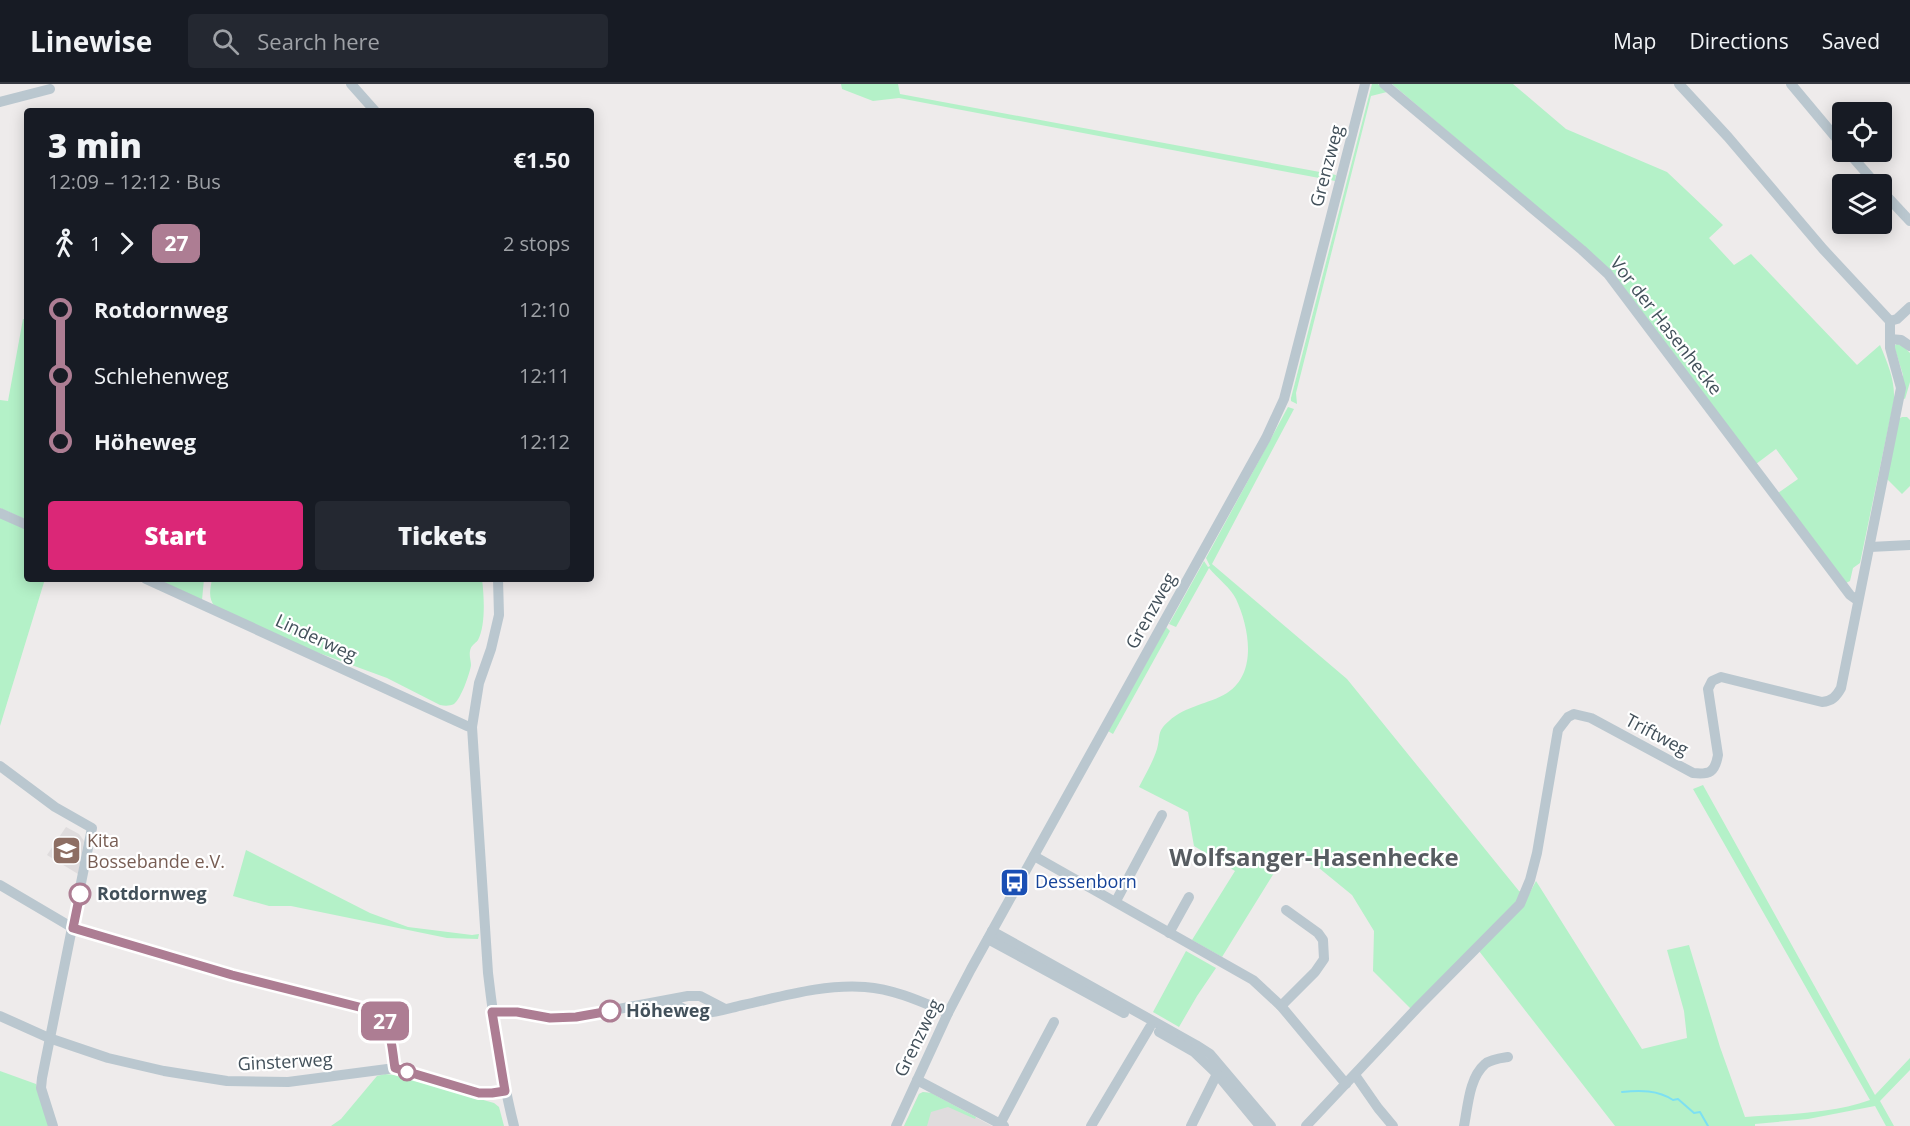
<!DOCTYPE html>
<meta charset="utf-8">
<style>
body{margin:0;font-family:"Open Sans",sans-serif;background:#242831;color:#f1f3f6;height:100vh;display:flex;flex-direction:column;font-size:22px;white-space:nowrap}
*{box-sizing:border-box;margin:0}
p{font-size:20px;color:#9ea1a6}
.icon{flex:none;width:33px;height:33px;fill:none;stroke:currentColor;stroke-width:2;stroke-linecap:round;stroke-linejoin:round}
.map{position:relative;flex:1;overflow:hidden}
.side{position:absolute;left:24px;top:24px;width:570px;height:474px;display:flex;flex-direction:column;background:#171b24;border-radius:6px;box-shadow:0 3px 15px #0003}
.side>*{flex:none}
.badge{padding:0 12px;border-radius:9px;font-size:21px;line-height:39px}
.tools{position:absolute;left:1832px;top:18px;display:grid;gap:12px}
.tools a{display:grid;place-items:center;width:60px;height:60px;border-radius:6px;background:#171b24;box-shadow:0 3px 15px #0003;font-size:30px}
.map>.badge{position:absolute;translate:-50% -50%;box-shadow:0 0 0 3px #fff}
.legs{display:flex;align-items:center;gap:9px;height:66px;padding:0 24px;font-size:20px}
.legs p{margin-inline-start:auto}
.summary{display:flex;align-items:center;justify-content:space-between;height:102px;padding:0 24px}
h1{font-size:33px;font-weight:800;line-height:45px}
.cta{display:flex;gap:12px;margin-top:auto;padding:12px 24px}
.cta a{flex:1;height:69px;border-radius:6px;background:#db2777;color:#fff;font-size:24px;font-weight:800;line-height:69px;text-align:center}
.cta a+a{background:#242831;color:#f1f3f6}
ul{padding:0 24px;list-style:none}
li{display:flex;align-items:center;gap:21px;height:66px;font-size:22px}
li i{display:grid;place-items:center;width:9px;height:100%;margin:0 8px;background:currentColor}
li i::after{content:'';width:15px;height:15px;margin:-8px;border:4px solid;border-radius:50%;background:#171b24}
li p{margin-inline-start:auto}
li:first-child i{background:linear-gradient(#0000 50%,currentColor 0)}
li:last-child i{background:linear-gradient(currentColor 50%,#0000 0)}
header{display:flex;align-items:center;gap:36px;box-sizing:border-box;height:84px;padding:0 30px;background:#171b24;border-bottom:2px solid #363941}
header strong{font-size:28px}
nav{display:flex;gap:33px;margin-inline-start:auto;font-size:21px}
.search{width:420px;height:54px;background:#242831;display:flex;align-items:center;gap:15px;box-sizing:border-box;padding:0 21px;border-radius:6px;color:#9ea1a6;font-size:22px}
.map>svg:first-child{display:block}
</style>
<header>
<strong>Linewise</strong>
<div class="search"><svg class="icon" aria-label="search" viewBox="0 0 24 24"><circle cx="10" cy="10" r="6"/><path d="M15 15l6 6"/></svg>Search here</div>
<nav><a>Map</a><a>Directions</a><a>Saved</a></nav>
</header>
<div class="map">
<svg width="1910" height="1042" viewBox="0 0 1910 1042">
<rect width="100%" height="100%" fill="#eeebeb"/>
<!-- education -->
<g fill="#dfdcdd">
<polygon points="66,743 79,750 84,757 78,790 47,771"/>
<polygon points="923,1008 931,1009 992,1042 904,1042 919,1010"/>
</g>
<!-- green -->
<g fill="#b4f1c8">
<polygon points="841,0 898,0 900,10 1336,91 1335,97 899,14 873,17 842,5"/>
<polygon points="1372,0 1378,0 1387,8 1371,12 1296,309 1297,320 1291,317 1291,314"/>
<path d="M1392,0H1513L1566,45L1667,88L1723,141L1709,154L1734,181L1751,170L1857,281L1880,261C1888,280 1895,296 1894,316L1860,479L1853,484L1850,497L1846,499L1778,409L1798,395L1776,365L1756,380L1608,184Z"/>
<polygon points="23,235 27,236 27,436 0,424 0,316 8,317"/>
<polygon points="1897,260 1902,261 1910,269 1910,298 1905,315 1903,314 1903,291 1894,262"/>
<path d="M1288,323L1294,325L1212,480L1347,595L1519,807L1529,810L1536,797L1642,965L1687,954L1684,927L1667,866L1689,861L1720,963L1745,1033C1786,1030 1831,1030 1870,1016L1693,705L1703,701L1875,1011L1910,974V986L1880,1017L1894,1042H1886L1875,1022L1808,1035L1755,1040V1042H1615L1479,867L1411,925L1373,887L1374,847L1352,811L1319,784L1287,768L1222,873L1192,856L1235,787L1194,762L1188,728L1139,703C1145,691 1153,678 1157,665C1161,652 1156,648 1169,637C1185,622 1209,620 1227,609C1258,589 1249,543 1236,515C1231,504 1217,494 1209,484L1176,543L1169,540L1204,477L1208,483L1210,482L1206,474Z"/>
<polygon points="1902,333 1907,333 1910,336 1910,402 1902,410 1886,394 1899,335"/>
<polygon points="0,432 27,444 27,495 45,495 0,642"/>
<polygon points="157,495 204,495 202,516"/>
<path d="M212,495H482C484,511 486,541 478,556C475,560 471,561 470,567C469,572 471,577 471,581C470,589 461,615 454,620C450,622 445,622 440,621L387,594L308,565L215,523C208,514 210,506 212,495Z"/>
<polygon points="1166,543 1170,547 1113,650 1108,647"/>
<polygon points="246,766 370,829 408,843 472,851 479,850 478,855 447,854 291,822 269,822 233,812"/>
<polygon points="1186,867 1216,884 1197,912 1179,943 1153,928"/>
<polygon points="0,987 36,1000 50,1042 0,1042"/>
<polygon points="385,990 395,991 494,1019 499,1023 504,1042 331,1042 341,1035 377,992"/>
<polygon points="923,1008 931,1009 976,1033 975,1035 948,1023 931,1028 927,1042 904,1042 919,1010"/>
</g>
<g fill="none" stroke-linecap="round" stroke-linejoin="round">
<!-- stream -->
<path stroke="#7de0f2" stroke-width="2" d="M1622,1008C1640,1006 1658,1006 1673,1016L1678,1015L1694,1029L1700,1028L1708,1042"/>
<!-- minor -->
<g stroke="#bac7cf" stroke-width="10">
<polyline points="351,0 375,27"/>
<polyline points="1384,0 1582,166 1608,190 1850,511 1857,516"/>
<polyline points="1679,0 1728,53 1823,165 1890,237"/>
<polyline points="1791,0 1842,61"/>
<polyline points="0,18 50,5"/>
<polyline points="1848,68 1876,100"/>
<polyline points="1881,106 1910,137"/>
<polyline points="1890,237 1897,235 1910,223"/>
<polyline points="1890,255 1901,256 1910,262"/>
<polyline points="0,429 27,441"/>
<polyline points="1870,463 1910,461"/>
<polyline points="146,495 467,642 472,643"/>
<path d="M498,495L499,531L491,565L479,599L472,643L488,889C494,940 501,991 514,1042"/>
<polyline points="0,682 55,723 92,744 42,994 41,1004 53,1042"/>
<polyline points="1034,772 1253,896 1281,922 1346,1000"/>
<path d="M0,801L73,844L232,890L371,926C393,940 391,960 395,984"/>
<polyline points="1116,817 1162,731"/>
<polyline points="992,847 1196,961 1210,970 1271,1042"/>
<polyline points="1169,849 1189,813"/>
<polyline points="988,855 1124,929"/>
<path d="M669,916C678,922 687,928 698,929C713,930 729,924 743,921C784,912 824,900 865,903C894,905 922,918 948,929"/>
<polyline points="1281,922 1315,888 1324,875 1323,856 1318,849 1286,826"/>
<polyline points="492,928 517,928 550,934 576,933 688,912 700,912 725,925"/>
<polyline points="0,932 49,954 108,974 164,987 227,997 288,998 395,984 479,1009 492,1009 505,1007"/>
<polyline points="1159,948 1194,968 1217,990 1260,1042"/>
<polyline points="1355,991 1378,1024 1393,1042"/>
<polyline points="917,996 1004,1042"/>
<polyline points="1000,1040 1054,938"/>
<polyline points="896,1042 948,929 971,885 1266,354 1284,315 1365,0"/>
<polyline points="1091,1042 1150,943"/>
<polyline points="1191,1042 1217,990"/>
<path d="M1306,1042L1418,923L1520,820L1530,796L1537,769L1558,646L1568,633L1574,630L1591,634L1693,689C1710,691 1715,688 1718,671L1708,605L1712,597L1721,593L1822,618C1832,617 1836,613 1841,604L1901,304L1890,264V237"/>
<path d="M1464,1042C1468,1022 1469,994 1485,980C1491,975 1501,974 1508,973"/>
</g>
</g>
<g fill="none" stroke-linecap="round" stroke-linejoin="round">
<defs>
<path id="line-1" d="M80,810L73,844L232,891L371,926C393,940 391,960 395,984L479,1009H492L505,1007L492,928H517L550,934L576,933L610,927"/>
</defs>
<!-- line-1 casing -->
<use href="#line-1" stroke="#fff" stroke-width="14"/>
<!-- line-1 -->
<use href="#line-1" stroke="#ad7d93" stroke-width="9"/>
</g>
<!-- icons -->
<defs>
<symbol id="school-square" viewBox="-11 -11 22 22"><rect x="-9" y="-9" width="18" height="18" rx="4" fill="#8d6e63" stroke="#fff"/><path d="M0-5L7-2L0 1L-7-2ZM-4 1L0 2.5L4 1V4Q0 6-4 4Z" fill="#fff"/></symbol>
<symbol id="bus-square" viewBox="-11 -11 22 22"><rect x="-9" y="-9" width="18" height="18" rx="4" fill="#1a4fb4" stroke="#fff"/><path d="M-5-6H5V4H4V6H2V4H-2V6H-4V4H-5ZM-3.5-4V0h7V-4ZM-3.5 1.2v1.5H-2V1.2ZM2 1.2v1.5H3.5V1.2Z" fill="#fff"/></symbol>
</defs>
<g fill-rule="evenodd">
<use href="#school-square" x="50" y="750" width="33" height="33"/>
<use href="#bus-square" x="998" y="782" width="33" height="33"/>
</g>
<!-- markers -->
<g fill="#fff" stroke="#ad7d93" stroke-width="3">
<circle cx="80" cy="810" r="10"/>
<circle cx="610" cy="927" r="10"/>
<circle cx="407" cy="988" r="8"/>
</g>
<g text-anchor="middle" stroke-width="4.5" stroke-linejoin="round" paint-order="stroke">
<!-- street labels -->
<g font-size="18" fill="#42505a" stroke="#fff">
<text transform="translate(1327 82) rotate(-75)" y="6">Grenzweg</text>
<text transform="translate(1666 242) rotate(52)" y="6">Vor der Hasenhecke</text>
<text transform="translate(1151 527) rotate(-61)" y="6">Grenzweg</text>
<text transform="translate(316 554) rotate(25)" y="6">Linderweg</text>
<text transform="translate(1657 651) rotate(28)" y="6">Triftweg</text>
<text transform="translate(918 954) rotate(-64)" y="6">Grenzweg</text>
<text transform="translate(285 978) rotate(-3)" y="6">Ginsterweg</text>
</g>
<!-- education labels -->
<g font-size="18" fill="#785e54" stroke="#fff" text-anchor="start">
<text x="87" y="763">Kita<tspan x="87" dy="21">Bossebande e.V.</tspan></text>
</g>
<!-- transit labels -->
<g font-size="18" fill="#164399" stroke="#fff" text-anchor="start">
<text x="1035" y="804">Dessenborn</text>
</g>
<!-- stop labels -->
<g font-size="18" font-weight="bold" fill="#42505a" stroke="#fff" text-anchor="start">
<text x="97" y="816">Rotdornweg</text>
<text x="626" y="933">Höheweg</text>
</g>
<!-- district labels -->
<g font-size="24" font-weight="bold" fill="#575c61" stroke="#fff">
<text x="1314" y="782">Wolfsanger-Hasenhecke</text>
</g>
</g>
</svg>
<div class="tools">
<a><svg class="icon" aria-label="locate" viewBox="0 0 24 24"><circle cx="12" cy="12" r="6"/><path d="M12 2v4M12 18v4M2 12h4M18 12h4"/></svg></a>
<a><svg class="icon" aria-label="layers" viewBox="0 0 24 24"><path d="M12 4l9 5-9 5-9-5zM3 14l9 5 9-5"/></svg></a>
</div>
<b class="badge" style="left:385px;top:937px;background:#ad7d93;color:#fff">27</b>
<section class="side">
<div class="summary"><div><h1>3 min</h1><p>12:09 – 12:12 · Bus</p></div><b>€1.50</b></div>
<div class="legs"><svg class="icon" aria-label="walk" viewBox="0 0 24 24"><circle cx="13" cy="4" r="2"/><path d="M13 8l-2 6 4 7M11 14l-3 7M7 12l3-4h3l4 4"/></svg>1<svg class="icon" aria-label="forward" viewBox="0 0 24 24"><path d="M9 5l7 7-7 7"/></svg><b class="badge" style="background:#ad7d93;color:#fff">27</b><p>2 stops</p></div>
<ul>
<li><i style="color:#ad7d93"></i><b>Rotdornweg</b><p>12:10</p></li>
<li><i style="color:#ad7d93"></i><span>Schlehenweg</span><p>12:11</p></li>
<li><i style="color:#ad7d93"></i><b>Höheweg</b><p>12:12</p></li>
</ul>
<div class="cta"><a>Start</a><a>Tickets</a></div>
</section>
</div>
